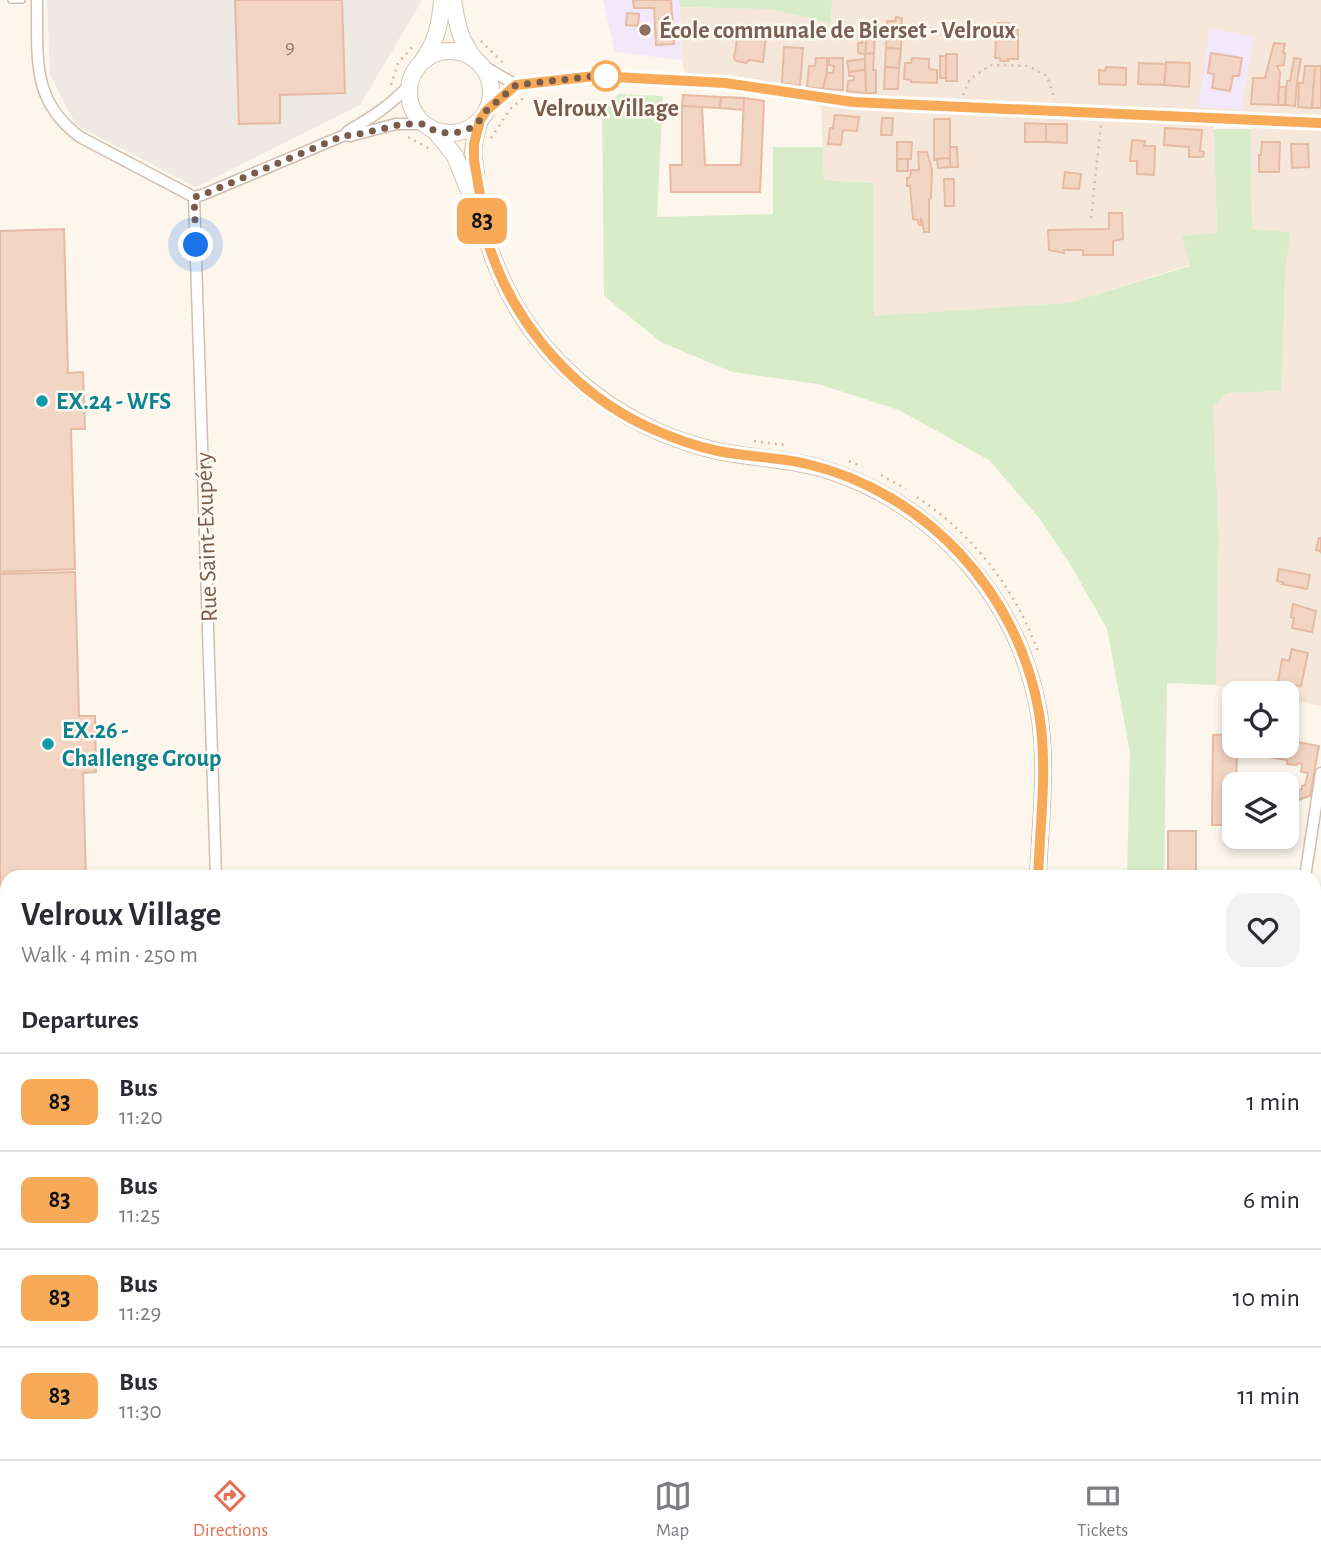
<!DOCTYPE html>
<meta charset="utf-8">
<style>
body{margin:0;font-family:"Alegreya Sans",sans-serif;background:#f2f2f3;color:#2b2b33;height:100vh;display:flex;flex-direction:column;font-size:26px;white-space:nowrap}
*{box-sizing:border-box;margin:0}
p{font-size:23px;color:#7c7c81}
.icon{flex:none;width:38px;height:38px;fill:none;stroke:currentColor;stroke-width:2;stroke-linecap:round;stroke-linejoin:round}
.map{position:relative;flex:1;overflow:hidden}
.sheet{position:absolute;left:0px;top:870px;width:1321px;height:590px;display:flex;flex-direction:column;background:#fff;border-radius:21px 21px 0 0;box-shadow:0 4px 10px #0003}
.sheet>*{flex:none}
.badge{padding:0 14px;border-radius:10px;font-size:24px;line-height:46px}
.fabs{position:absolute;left:1222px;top:681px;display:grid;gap:14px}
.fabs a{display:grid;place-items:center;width:77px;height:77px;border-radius:14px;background:#fff;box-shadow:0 4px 10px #0003;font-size:35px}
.you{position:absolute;width:35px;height:35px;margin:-18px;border:5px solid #fff;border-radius:50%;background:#1a73e8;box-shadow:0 0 0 10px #1a73e833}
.map>.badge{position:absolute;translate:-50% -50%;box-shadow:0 0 0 4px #fff}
h2{padding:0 21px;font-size:26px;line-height:63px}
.round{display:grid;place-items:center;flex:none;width:74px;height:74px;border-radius:21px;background:#f2f2f3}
.headline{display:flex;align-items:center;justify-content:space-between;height:119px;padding:0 21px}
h1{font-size:33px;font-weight:600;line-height:52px}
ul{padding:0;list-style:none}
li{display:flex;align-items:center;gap:21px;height:98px;padding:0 21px;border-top:2px solid #e1e1e2}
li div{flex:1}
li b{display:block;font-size:26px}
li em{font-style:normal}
li .badge{min-width:77px;font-weight:700;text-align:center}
.tab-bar{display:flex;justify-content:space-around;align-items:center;height:98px;border-top:2px solid #e1e1e2;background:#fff;font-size:19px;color:#7c7c81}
.tab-bar a{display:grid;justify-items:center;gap:4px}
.tab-bar .current{color:#e76f51}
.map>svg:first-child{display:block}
</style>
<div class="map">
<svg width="1321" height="1459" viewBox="0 0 1321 1459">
<rect width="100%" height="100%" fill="#fdf6ec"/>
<!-- residential -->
<g fill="#f5e8da">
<polygon points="832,0 1321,0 1321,706 1286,699 1286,693 1256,693 1216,685 1219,537 1213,407 1227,393 1282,390 1285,275 1289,233 1252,229 1251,125 1214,125 1217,233 1190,265 1068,303 873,317 873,183 824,180 821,106 685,76 682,60 680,7 769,9 831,23"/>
<polygon points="1314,1027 1321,1028 1321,1112 1314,1111"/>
</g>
<!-- industrial -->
<polygon fill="#efe9e4" points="47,0 421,0 421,2 360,105 196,187 76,125 50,75"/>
<!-- education -->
<g fill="#f3e8fa">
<polygon points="603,0 680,0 682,60 615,52"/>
<polygon points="1210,28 1254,37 1241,109 1198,107"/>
</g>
<!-- green -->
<g fill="#d8ecc9">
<polygon points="679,0 832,0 831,23 769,9 680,7"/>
<polygon points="618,94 663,96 657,217 773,214 773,147 823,147 824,180 873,183 874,316 1068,303 1190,266 1182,236 1217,233 1214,129 1251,129 1252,229 1290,232 1285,275 1282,391 1227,393 1213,407 1219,538 1216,685 1167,683 1164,877 1127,877 1130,752 1107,629 1067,559 1040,519 989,460 899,410 818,384 732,372 661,342 604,296 602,109"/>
</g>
<!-- building -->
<g fill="#f3d5c3" stroke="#e6bba3" stroke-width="2">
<polygon points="235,0 342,0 345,93 280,95 280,123 239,124"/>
<polygon points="633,0 671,0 674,44 656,45 654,8 634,8"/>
<polygon points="627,13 639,14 638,26 626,25"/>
<polygon points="896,17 902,18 901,49 886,48 887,21 895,21"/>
<polygon points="997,23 1009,23 1009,30 1018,30 1018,59 1008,59 1008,61 1000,61 1000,58 995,58"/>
<polygon points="867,26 871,26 875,32 874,53 865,54"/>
<polygon points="738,33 766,36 763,62 749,60 746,63 736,61 734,58"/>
<polygon points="867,33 865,54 858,53 858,43 862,43 863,34"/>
<polygon points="1274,43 1285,44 1283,52 1285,53 1284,65 1277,66 1280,72 1278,105 1251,104 1253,78 1265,78"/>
<polygon points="784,47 803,48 800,86 782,83"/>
<polygon points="886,48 901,49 899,68 885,67"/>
<polygon points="874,53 873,70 876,70 876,93 866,93 865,54"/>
<polygon points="1211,53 1242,58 1239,76 1233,76 1230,91 1212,88 1214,74 1208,73"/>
<rect x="946" y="54" width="11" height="27"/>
<rect x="940" y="56" width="6" height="22"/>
<polygon points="816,58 827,58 827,73 823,89 807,87 809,66 815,66"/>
<polygon points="829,58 843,58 843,90 823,89 827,73 833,73 834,66 829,65"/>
<polygon points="912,58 929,59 929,69 937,70 937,83 911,82 911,80 904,79 905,63 911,63"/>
<polygon points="1294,58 1301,59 1297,82 1295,106 1285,105 1287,81 1290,81"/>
<polygon points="865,59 865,70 849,72 847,61"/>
<polygon points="1166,62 1190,63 1189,87 1164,85"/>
<polygon points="1139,63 1166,64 1164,85 1138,84"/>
<polygon points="1305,66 1315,66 1312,108 1298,107 1299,83 1303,83"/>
<polygon points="1315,66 1321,66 1321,108 1312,108"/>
<polygon points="885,67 899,68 898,89 884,89"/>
<polygon points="1106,67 1126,68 1126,85 1099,84 1099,70 1105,71"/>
<polygon points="865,70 866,93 847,91 848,81 854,80 854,76 849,76 849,72"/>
<polygon points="1279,87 1286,87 1285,105 1278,105"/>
<polygon points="683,95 721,97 720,108 682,106"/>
<polygon points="721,97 744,98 744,110 720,108"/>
<polygon points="744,98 764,101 760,192 671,192 670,165 682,165 682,106 702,107 705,165 741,165"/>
<polygon points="835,115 859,117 857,131 843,130 841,145 828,144 830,128 833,128"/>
<polygon points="882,118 893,118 892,135 881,135"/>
<polygon points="934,119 950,119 950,158 934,160"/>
<polygon points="1025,123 1046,124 1046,142 1025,142"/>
<polygon points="1046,124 1067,124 1067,143 1046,142"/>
<polygon points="1165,128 1202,130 1200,151 1204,152 1203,157 1189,157 1189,147 1164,145"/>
<polygon points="1132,140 1145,141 1144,146 1155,146 1154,175 1137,174 1137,161 1130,161"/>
<polygon points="897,142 912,142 911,159 897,159"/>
<polygon points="1262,142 1280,142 1279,172 1259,172 1259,155 1261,155"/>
<polygon points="1291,144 1308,144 1309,167 1292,168"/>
<polygon points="950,147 957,147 958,167 950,167"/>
<polygon points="918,152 927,152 932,170 931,198 929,199 929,232 924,232 922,220 921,219 921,225 919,225 918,220 913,219 910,186 907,186 907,178 910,177 911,170 919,170"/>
<polygon points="950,158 950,167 938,168 937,159"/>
<rect x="897" y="159" width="11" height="12"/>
<polygon points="1065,172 1081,174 1079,189 1063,188"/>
<polygon points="944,179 954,179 954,206 945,206"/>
<polygon points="1109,213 1122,213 1123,239 1113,241 1113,255 1083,255 1083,250 1064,250 1064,253 1049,250 1048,230 1109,229"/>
<polygon points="64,229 68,373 83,372 85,429 71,429 75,569 0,572 0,231"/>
<polygon points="1319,538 1321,538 1321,553 1320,551 1316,550"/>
<polygon points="1279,569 1310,575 1307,589 1282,584 1283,582 1277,581"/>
<polygon points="75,572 79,716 95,716 96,772 83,773 86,877 7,877 7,915 0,915 0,574"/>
<polygon points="1293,604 1316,611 1312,632 1292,628 1294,618 1291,617"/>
<polygon points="1292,649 1308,653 1301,686 1278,682 1282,659 1289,661"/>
<polygon points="1234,734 1234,746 1286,746 1286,740 1319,746 1310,796 1287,804 1293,821 1286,823 1286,794 1302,789 1302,786 1305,785 1308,773 1301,772 1302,764 1298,763 1297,765 1287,764 1287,760 1244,753 1244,755 1237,755 1236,784 1234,784 1234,825 1212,825 1213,735"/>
<rect x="1168" y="831" width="28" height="46"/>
<rect x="0" y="1037" width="7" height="266"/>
<polygon points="1321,1045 1321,1098 1314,1097 1314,1082"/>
</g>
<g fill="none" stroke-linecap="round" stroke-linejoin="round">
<defs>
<polyline id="lane" points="11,0 22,0"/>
<g id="street">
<path d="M37,0C38,56 30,100 80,137L194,197L202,195L345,135L348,131C371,118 391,105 409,85"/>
<polyline points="480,64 516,85"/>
<polyline points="486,111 516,85 595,76 726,83 853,102 1321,123"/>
<polyline points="345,135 350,136 396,124 424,124"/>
<polyline points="194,197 216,877"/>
<polyline points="1305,877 1321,773"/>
<polyline points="1314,1030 1321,1031"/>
<polyline points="233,1452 233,1459"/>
</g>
<g id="secondary">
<path d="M453,0C457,23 459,40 475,59"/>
<circle cx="450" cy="92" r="41"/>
<path d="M423,60C437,40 440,24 442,0"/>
<path d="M435,131L455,156L473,201L477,204C482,223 487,242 494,260C530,356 614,426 713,450C751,459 790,458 827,470C937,505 1019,600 1039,713C1048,767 1040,823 1038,877"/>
<polyline points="479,199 473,151 475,138 480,120"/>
<polyline points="1008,1459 1008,1452"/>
</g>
</defs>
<!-- lane casing -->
<use href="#lane" stroke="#d1beb0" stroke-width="8"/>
<!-- street casing -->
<use href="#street" stroke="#d1beb0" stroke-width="13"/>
<!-- secondary casing -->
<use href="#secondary" stroke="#d6c0b0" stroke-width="18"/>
<!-- path -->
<g stroke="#d9b8a5" stroke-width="2.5" stroke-dasharray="2 5" stroke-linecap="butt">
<polyline points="481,41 503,63"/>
<polyline points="391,85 398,63 415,44"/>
<polyline points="963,95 970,79 991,65 1028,66 1047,76 1055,100"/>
<polyline points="408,137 430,149"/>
<polyline points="491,138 510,109 522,99 521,96"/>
<polyline points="1091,218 1101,124"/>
<polyline points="754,441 785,445"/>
<polyline points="849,461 862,467"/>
<polyline points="881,475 906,489"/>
<path d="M917,497C973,534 1018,592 1039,655"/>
</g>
<!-- lane -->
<use href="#lane" stroke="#fff" stroke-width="5"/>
<!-- street -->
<use href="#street" stroke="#fff" stroke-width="10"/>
<!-- secondary -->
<use href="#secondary" stroke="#fff" stroke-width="16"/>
</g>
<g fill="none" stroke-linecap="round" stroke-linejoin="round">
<defs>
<path id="line" d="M1038,877C1040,823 1048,767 1039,713C1019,593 926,492 807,464C778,457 748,457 718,451C694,446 670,437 648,427C578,395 521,332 494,260C487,242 482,223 477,204L479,202L480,195L474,160V144L480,120L486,111L516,85L595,76L726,83L853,102L1321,123"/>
</defs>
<!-- line casing -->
<use href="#line" stroke="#fff" stroke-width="16"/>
<!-- line -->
<use href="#line" stroke="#f7ab59" stroke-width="10"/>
<!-- walk -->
<polyline stroke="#7a5c4d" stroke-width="7" stroke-dasharray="0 12.6" points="196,245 194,197 202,195 345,135 350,136 403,124 424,124 435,131 447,133 460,132 471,128 480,120 486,111 516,85 595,76 614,76 606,76"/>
</g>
<!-- markers -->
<circle fill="#8d6e63" stroke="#fffaf3" stroke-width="2.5" cx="645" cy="30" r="7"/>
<circle fill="#fff" stroke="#f7ab59" stroke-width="3.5" cx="606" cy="76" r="14"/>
<g fill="#0f9aa8" stroke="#fffaf3" stroke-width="2.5">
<circle cx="42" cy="401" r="7"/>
<circle cx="48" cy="744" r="7"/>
</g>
<g text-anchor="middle" stroke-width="5" stroke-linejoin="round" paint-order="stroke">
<!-- number labels -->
<g font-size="21" fill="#987a6a">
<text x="290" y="53">9</text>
</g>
<!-- education labels -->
<g font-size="24" font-weight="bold" fill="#785e54" stroke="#fffaf3" text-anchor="start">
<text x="659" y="38">École communale de Bierset - Velroux</text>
</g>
<!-- stop labels -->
<g font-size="24" font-weight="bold" fill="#7a5c4d" stroke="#fffaf3">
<text x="606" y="116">Velroux Village</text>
</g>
<!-- culture labels -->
<g font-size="24" font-weight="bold" fill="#0d838f" stroke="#fffaf3" text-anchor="start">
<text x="56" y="409">EX.24 - WFS</text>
<text x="62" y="738">EX.26 -<tspan x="62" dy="28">Challenge Group</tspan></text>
</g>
<!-- street labels -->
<g font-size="24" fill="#7a5c4d" stroke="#fffaf3">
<text transform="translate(206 537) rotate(-92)" y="8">Rue Saint-Exupéry</text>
</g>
</g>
</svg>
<div class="fabs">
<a><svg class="icon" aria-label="locate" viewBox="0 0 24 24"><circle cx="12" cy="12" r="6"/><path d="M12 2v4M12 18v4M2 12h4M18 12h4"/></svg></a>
<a><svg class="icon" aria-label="layers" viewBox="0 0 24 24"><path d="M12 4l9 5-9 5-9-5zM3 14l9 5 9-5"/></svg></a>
</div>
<div class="you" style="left:196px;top:245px"></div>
<b class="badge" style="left:482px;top:221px;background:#f7ab59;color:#111">83</b>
<section class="sheet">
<div class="headline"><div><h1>Velroux Village</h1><p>Walk · 4 min · 250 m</p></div><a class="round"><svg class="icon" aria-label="heart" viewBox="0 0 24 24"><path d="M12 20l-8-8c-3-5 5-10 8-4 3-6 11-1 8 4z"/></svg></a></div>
<h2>Departures</h2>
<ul>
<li><span class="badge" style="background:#f7ab59;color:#111">83</span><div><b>Bus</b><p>11:20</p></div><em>1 min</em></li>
<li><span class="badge" style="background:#f7ab59;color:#111">83</span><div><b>Bus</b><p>11:25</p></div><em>6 min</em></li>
<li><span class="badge" style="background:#f7ab59;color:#111">83</span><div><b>Bus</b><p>11:29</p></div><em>10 min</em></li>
<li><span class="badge" style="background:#f7ab59;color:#111">83</span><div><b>Bus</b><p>11:30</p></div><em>11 min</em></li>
</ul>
</section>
</div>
<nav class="tab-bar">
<a class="current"><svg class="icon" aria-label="directions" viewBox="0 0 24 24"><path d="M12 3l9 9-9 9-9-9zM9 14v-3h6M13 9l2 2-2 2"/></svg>Directions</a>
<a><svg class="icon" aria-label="map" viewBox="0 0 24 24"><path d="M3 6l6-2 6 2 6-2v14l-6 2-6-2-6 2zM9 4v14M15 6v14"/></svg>Map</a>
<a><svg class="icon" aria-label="tickets" viewBox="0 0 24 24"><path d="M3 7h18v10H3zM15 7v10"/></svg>Tickets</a>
</nav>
